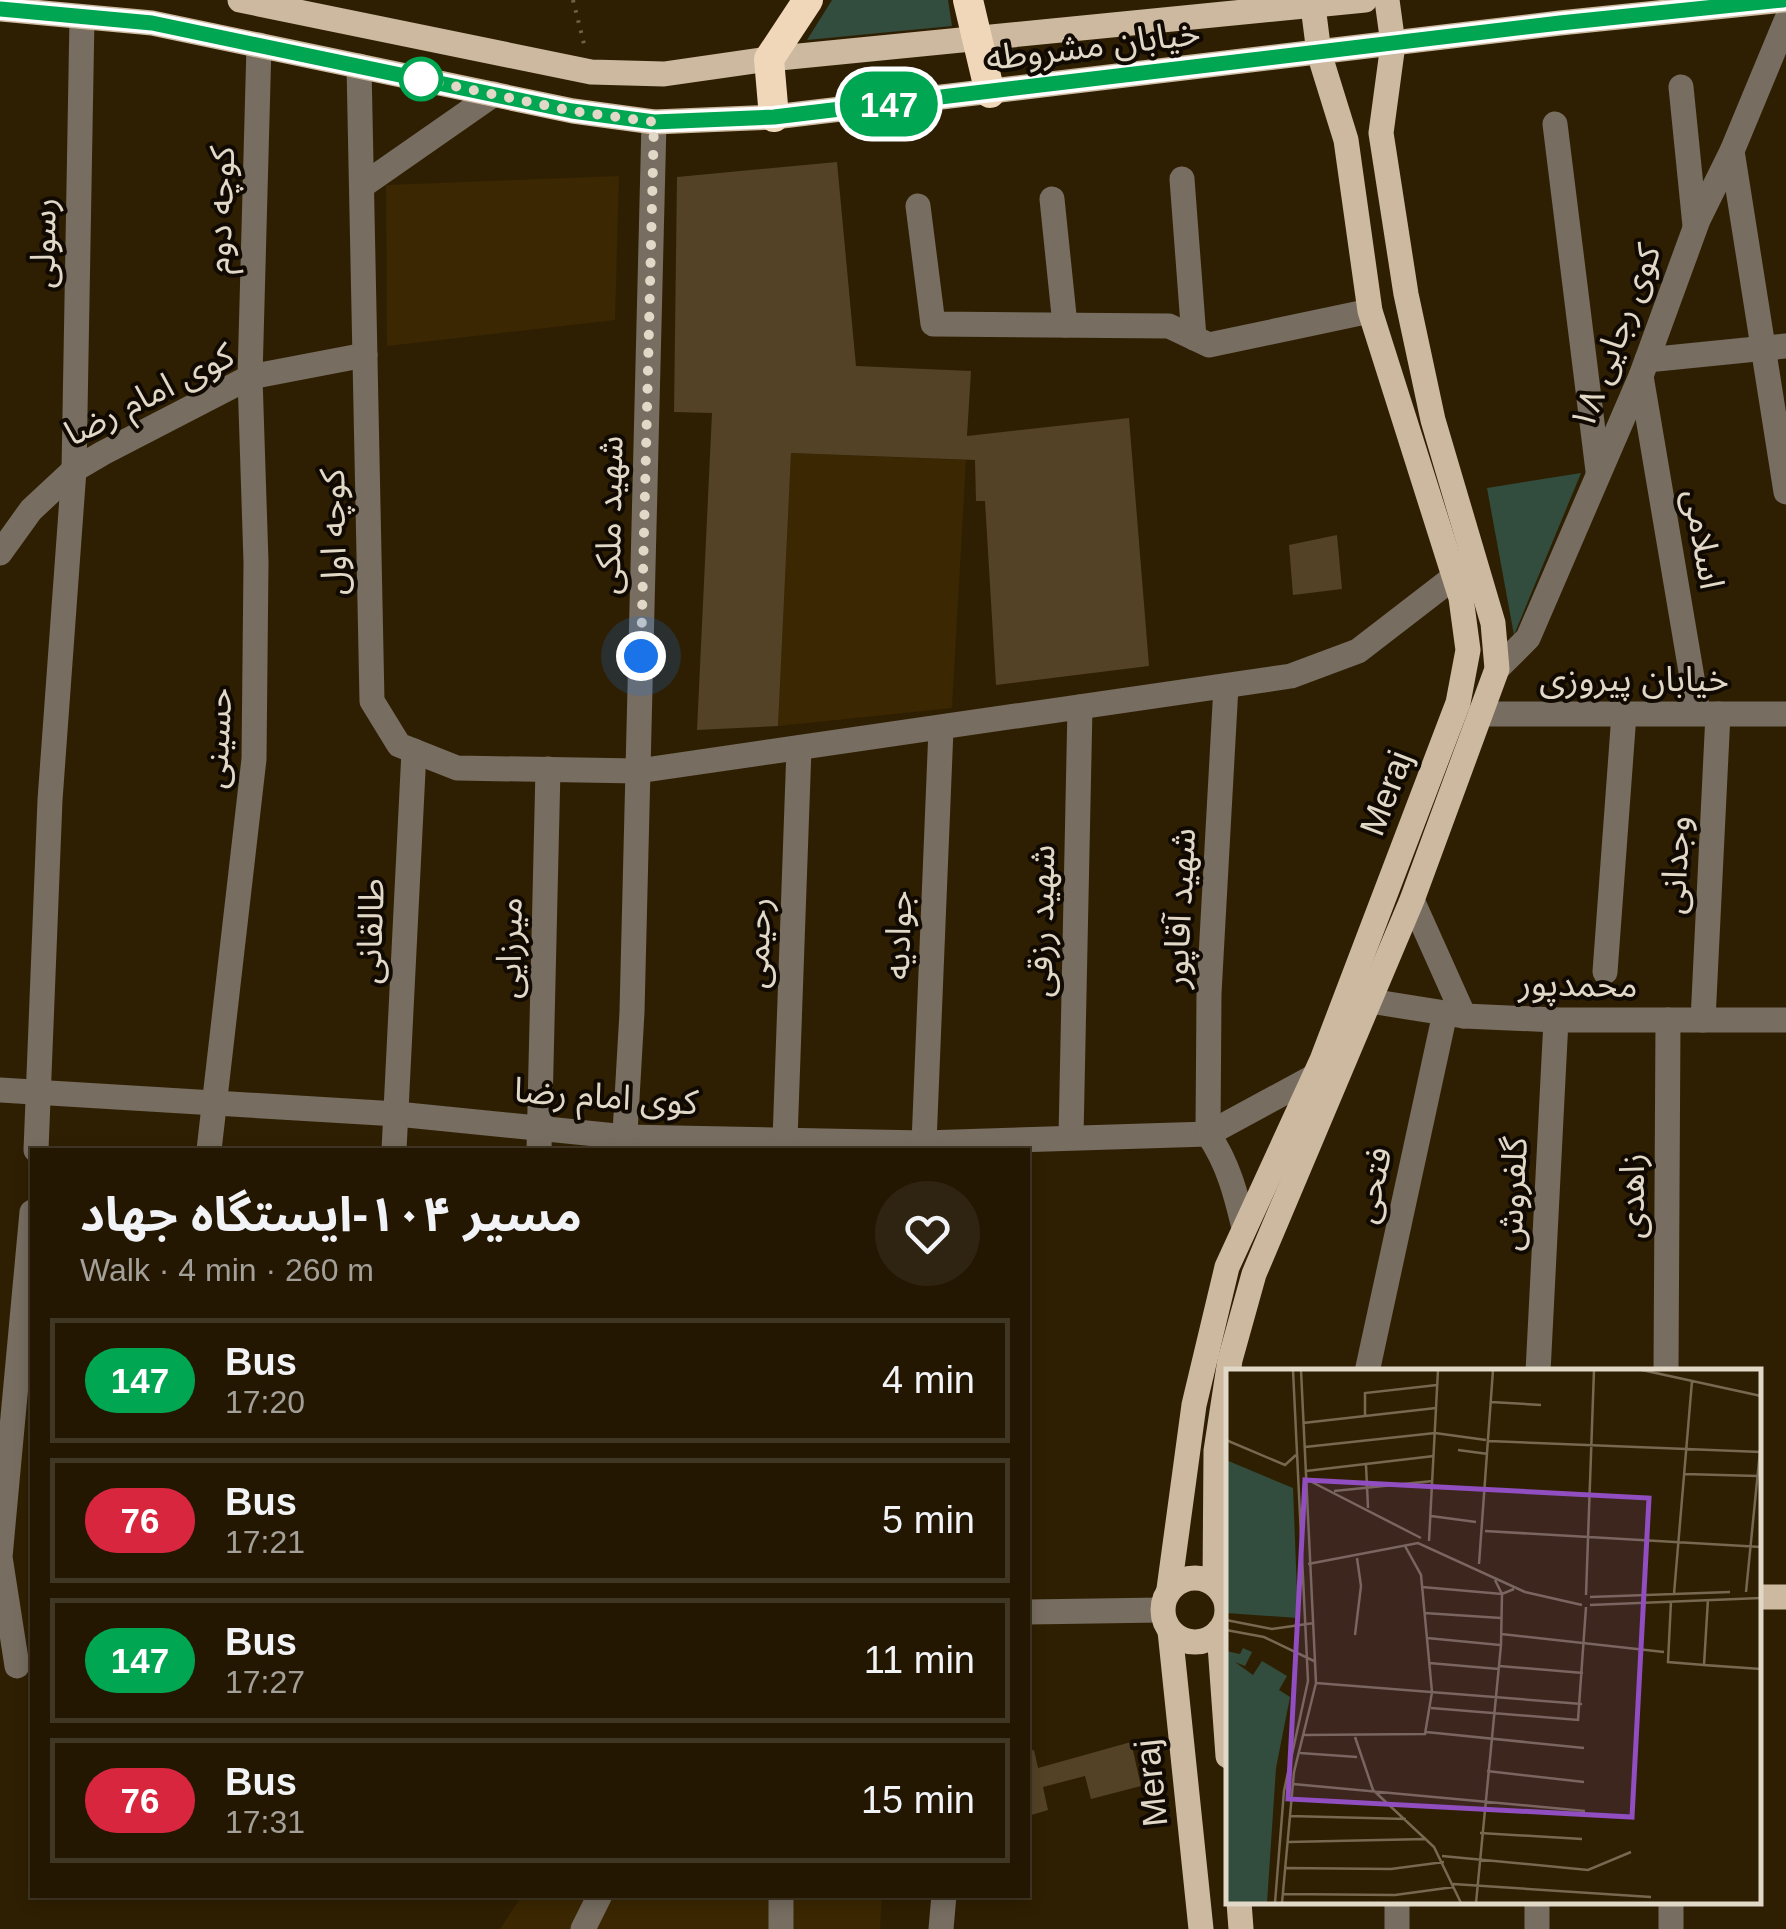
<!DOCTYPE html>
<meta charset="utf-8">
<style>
body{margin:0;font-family:Helvetica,"Noto Sans Arabic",sans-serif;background:#2f2411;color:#f1f3f6;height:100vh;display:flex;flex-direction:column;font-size:38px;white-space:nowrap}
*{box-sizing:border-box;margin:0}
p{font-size:32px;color:#a39f99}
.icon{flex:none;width:55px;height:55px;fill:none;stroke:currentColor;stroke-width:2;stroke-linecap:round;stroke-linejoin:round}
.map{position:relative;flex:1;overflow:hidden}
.drawer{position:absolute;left:30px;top:1148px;width:1000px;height:750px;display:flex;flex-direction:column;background:#231702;border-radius:0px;box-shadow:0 5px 15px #0003,0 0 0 2px #403624}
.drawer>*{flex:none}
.badge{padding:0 20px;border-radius:32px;font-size:35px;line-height:65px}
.you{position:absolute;width:50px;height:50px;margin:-25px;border:8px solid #fff;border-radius:50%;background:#1a73e8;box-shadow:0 0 0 15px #1a73e833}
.map>.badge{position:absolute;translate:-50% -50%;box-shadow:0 0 0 5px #fff}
.round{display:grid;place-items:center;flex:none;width:105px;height:105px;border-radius:52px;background:#2f2411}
.summary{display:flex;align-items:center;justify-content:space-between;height:170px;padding:0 50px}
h1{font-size:48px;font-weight:700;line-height:75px}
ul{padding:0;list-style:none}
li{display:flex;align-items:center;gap:30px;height:125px;margin:0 20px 15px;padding:0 30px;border:5px solid #403624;border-radius:0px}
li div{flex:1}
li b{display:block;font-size:38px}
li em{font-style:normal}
li .badge{min-width:110px;font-weight:700;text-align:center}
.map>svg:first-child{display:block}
</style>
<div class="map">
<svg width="1786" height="1929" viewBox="0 0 1786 1929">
<rect width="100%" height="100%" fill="#2f1f02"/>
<!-- built -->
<g fill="#3b2701">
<polygon points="619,176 615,320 387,346 386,185"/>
<polygon points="791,453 966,460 952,708 778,726"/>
<polygon points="522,1895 882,1895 880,1929 500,1929"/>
</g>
<!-- green -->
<g fill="#324d3d">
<polygon points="832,0 948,0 952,26 807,40"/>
<polygon points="1581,473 1514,635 1487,488"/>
</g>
<!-- building -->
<g fill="#534225">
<polygon points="837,162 856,366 971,371 967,436 1129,418 1149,666 996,685 985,501 976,501 975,460 791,453 778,726 697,730 712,413 674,412 677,177"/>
<polygon points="1337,535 1342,589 1293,595 1289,545"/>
<polygon points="1131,1742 1141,1786 1091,1799 1085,1776 1043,1787 1048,1810 1028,1816 1028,1751 1034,1750 1038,1768"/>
</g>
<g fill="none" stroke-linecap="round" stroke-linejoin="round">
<!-- path -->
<polyline stroke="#6f6249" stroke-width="4" stroke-dasharray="2.5 8" stroke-linecap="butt" points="573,0 585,48"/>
<!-- minor -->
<g stroke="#776d61" stroke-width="25">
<polyline points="359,66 372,701 399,745 457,768 638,771 1291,676 1358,651 1454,577"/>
<polyline points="1681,87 1695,226"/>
<polyline points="1555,124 1598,471"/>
<polyline points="1732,151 1786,492"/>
<polyline points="1182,179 1194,338"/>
<polyline points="362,186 494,94"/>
<polyline points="1052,199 1065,325"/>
<polyline points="918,206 933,324 1169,326 1209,345 1370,311"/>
<polyline points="1647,360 1786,346"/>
<polyline points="1641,376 1698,713"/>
<polyline points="0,553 31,510 74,470 103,453 250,377 365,355"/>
<polyline points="1497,669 1528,638 1641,376 1698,220 1732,151 1786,21"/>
<polyline points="1482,714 1786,714"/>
<polyline points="1412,900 1464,1016"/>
<polyline points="1605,972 1624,714"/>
<polyline points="1370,1001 1464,1016 1556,1020 1786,1020"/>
<polyline points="1703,1020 1718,714"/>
<polyline points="0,1090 397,1114 626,1137 924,1143 1208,1134 1315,1076"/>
<polyline points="1208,1134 1209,993 1226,686"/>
<path d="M1208,1134C1228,1163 1236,1194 1244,1228"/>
<polyline points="1071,1137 1080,707"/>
<polyline points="785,1140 799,748"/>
<polyline points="924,1143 941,729"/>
<polyline points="36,1150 50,800 74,470 82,17"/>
<polyline points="209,1150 254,759 256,562 250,377 259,45"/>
<polyline points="394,1150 414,751"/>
<polyline points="539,1150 548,769"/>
<polyline points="624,1150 632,1012 654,122"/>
<polyline points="1367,1372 1445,1013"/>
<polyline points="1538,1372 1556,1020"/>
<polyline points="1666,1372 1668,1020"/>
<polyline points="1028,1612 1162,1610"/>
<polyline points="17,1666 0,1557 32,1212"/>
<polyline points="1397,1902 1397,1929"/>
<polyline points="1537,1902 1537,1929"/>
<polyline points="1671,1902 1671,1929"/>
<polyline points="583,1929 600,1895"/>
<polyline points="781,1929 781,1895"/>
<polyline points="941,1929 944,1895"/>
</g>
<!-- major -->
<g stroke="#cdb9a0" stroke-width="25">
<polyline points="240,0 591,72 664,74 769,59 1365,0"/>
<polyline points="0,9 152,23 573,111 654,122 774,117 1560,23 1783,0"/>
<circle cx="1195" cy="1610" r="32"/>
<polyline points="1215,1584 1216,1451 1230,1360 1254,1274 1412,900 1497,669 1493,623 1433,420 1406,294 1381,133 1393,44 1387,0"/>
<polyline points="1169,1589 1194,1405 1227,1267 1322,1060 1458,703 1468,650 1461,598 1370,311 1346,140 1319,53 1313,6"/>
<polyline points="1758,1597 1786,1597"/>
<polyline points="1170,1631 1201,1929"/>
<polyline points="1219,1631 1228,1756"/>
<polyline points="1239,1902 1241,1929"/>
</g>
<!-- highway -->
<g stroke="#f0d7b9" stroke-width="30">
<polyline points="968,0 990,93"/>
<polyline points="774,117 769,59 808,0"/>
</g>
</g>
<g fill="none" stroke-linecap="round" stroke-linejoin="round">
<defs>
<polyline id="line" points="0,9 152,23 572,111 654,122 774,117 1560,23 1783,0"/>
</defs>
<!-- line casing -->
<use href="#line" stroke="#fff" stroke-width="22"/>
<!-- line -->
<use href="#line" stroke="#00a651" stroke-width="15"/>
<!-- walk -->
<polyline stroke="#e2d8c8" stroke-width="10" stroke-dasharray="0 18" points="421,79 572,111 654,122 641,656"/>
</g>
<!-- markers -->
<circle fill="#fff" stroke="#00a651" stroke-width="5" cx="421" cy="79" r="20"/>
<g text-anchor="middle" stroke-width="8" stroke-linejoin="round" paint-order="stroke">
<!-- street labels -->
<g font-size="35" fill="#e2d8c8" stroke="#110a02">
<text transform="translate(1093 45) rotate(-7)" y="12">خیابان مشروطه</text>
<text transform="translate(220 210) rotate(-88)" y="12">کوچه دوم</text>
<text transform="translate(43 243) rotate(-89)" y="12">رسولی</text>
<text transform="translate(1615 337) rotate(-69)" y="12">کوی رجایی ۱۸</text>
<text transform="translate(149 394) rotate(-27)" y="12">کوی امام رضا</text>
<text transform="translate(609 515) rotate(-89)" y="12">شهید ملکی</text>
<text transform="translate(333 532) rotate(-91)" y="12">کوچه اول</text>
<text transform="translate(1704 539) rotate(80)" y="12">اسلامی</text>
<text x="1634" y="691">خیابان پیروزی</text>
<text transform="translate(217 738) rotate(-87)" y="12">حسینی</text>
<text transform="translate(1386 793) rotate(-69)" y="12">Meraj</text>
<text transform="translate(1675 865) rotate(-87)" y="12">وجدانی</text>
<text transform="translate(1179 908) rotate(-87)" y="12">شهید آقاپور</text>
<text transform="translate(1041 921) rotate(-89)" y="12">شهید رزقی</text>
<text transform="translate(370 931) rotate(-88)" y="12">طالقانی</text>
<text transform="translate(898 935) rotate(-88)" y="12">جوادیه</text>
<text transform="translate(757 943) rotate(-88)" y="12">رحیمی</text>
<text transform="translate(509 948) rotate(-89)" y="12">میرزایی</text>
<text transform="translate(1578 984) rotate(1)" y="12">محمدپور</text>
<text transform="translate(606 1096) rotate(4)" y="12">کوی امام رضا</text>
<text transform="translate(1372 1185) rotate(-78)" y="12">فتحی</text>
<text transform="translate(1512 1194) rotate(-87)" y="12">گلفروش</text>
<text transform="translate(1632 1196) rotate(-90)" y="12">زاهدی</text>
<text transform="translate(1151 1783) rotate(-96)" y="12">Meraj</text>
</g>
</g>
<!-- overview -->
<g transform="translate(1226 1369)">
<rect width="535" height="535" fill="#2f1f02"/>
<path d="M0,91L67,119L72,249L0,244ZM17,279L26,283L19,297L9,293L27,306L36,292L61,307L53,321L64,328L50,399L41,534H0V282L14,285Z" fill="#324d3d"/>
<path fill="none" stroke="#776951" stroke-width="2.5" d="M416,1L535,27M265,33L315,36M139,48V24L211,16M77,54L210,39M0,71L59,96L70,86M263,72L535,83M79,78L209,64L260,71M232,81L262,85M140,96L142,139M80,102L208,87M458,105L532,107M80,110L195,169M108,122L207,112M205,147L250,153M259,162L535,178M203,172L212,1M82,195L192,174L299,223L356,236M253,195L267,1M196,218L276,225L288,220M520,223L535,72M448,225L466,12M360,226L368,1M364,228L504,223M482,230L478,296L535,300M445,232L442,293L478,296M364,236L535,229M198,244L275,249M0,251L46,260L88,254M0,261L38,268L90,293M275,265L438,283M129,266L135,217L131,189M201,269L274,276M203,294L273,300M273,297L357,304M90,314L356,335M205,339L352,351L360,238M200,363L358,379M77,366L199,365L206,323L195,206L179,177M129,368L147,421L208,478L235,534M74,384L131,388M261,402L358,413M67,415L359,442M63,447L180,450M254,464L356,470M62,473L200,470M216,487L362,501L405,483M58,499L165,500L218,493M227,515L425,528M57,525L169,526L228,518M49,534L58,422L82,312L67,1M56,534L68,403L90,314L75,1M250,534L275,276L276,225L269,211"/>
<path fill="#904ec1" fill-opacity="0.15" stroke="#904ec1" stroke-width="5" d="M79,111L423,129L406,448L62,430Z"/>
<rect width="535" height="535" fill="none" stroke="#e2d8c8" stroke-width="5"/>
</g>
</svg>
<div class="you" style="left:641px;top:656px"></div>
<b class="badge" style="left:889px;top:104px;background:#00a651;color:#fff">147</b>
<section class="drawer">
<div class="summary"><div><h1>مسیر ۱۰۴-ایستگاه جهاد</h1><p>Walk · 4 min · 260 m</p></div><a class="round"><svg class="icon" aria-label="heart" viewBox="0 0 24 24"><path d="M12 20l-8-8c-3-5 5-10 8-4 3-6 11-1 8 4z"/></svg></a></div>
<ul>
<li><span class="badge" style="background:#00a651;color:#fff">147</span><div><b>Bus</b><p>17:20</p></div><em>4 min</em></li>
<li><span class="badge" style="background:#d7263d;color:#fff">76</span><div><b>Bus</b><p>17:21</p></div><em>5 min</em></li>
<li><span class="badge" style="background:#00a651;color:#fff">147</span><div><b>Bus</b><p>17:27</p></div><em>11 min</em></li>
<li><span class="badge" style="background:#d7263d;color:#fff">76</span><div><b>Bus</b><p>17:31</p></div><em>15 min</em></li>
</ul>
</section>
</div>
